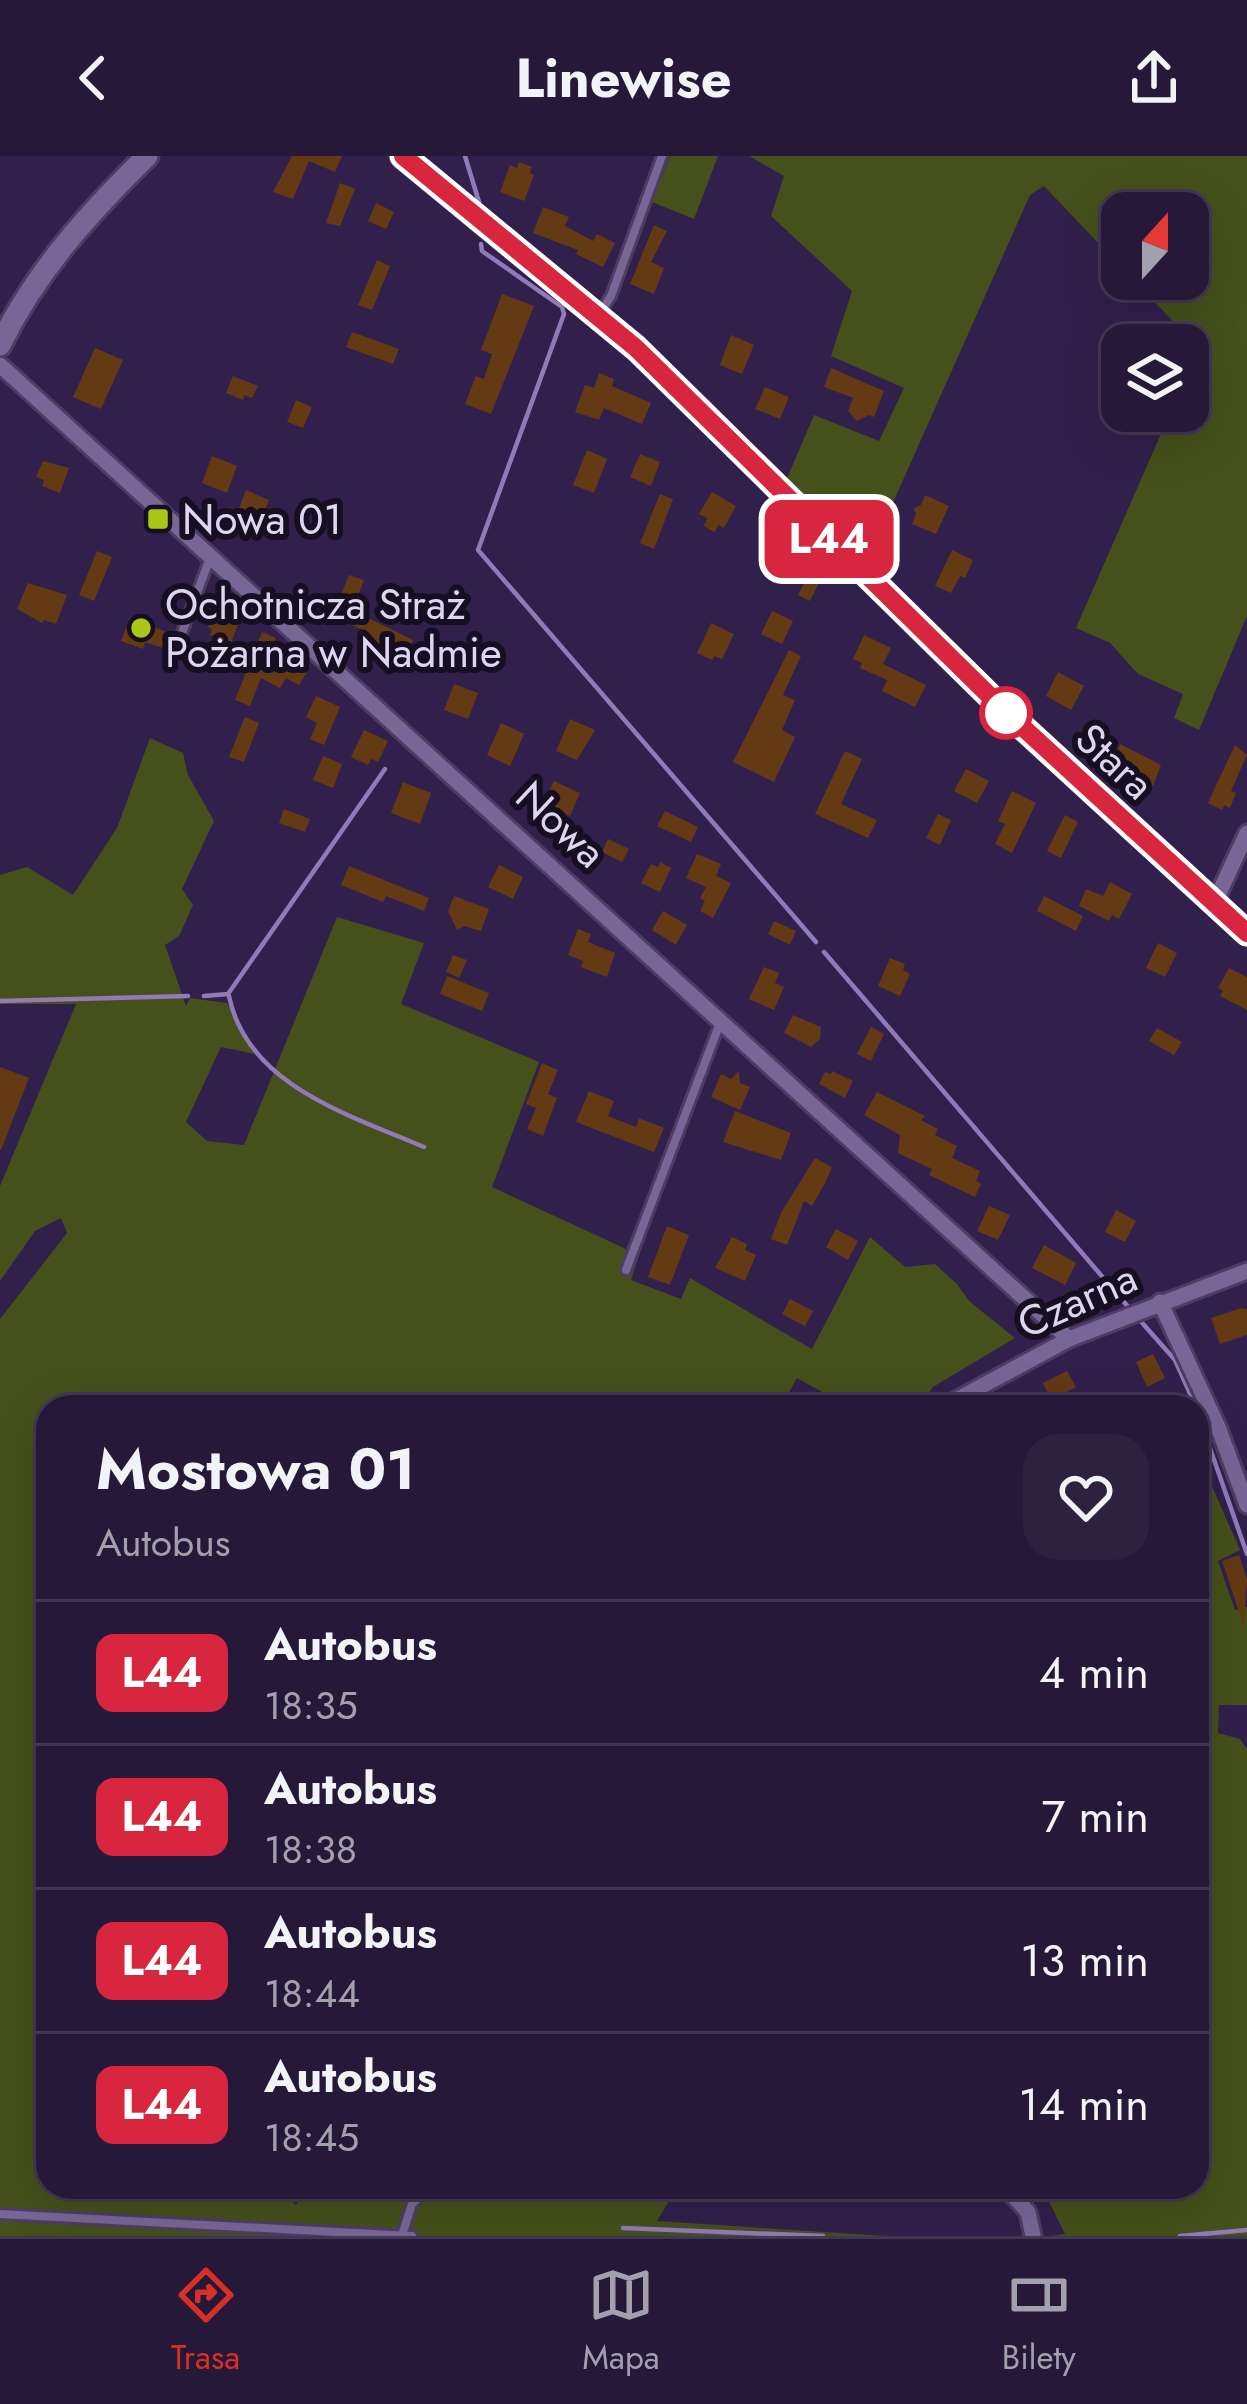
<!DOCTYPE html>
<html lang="pl">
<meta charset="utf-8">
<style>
body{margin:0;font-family:Jost,sans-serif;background:#2d2140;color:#f1f3f6;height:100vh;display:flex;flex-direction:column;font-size:45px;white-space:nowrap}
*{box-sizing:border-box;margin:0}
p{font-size:39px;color:#a3a0ae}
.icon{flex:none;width:66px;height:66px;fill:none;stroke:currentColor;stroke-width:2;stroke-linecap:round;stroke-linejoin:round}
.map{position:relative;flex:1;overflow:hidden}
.panel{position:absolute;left:36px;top:1239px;width:1173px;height:804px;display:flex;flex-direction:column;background:#251838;border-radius:36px;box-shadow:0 12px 48px #0002,0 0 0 3px #423753}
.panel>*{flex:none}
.badge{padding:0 24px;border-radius:18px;font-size:42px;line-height:78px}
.needle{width:78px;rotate:21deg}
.tools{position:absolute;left:1101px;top:36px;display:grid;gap:24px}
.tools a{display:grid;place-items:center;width:108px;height:108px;border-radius:24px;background:#251838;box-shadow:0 12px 48px #0002,0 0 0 3px #423753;font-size:60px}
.map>.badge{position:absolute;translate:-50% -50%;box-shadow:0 0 0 6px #fff}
.round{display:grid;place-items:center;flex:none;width:126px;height:126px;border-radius:36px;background:#2d2140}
.overview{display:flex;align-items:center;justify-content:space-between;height:204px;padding:0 60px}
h1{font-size:57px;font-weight:700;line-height:90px}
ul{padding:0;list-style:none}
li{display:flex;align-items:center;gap:36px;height:144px;padding:0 60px;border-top:3px solid #423753}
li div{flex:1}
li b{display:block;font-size:45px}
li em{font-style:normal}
li .badge{min-width:132px;font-weight:700;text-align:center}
header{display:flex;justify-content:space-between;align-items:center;height:156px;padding:0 60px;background:#251838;font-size:54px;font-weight:700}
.dock{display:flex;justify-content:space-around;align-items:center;height:168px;border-top:3px solid #423753;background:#251838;font-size:33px;color:#a3a0ae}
.dock a{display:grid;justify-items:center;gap:6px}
.dock .current{color:#d93025}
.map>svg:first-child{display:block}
</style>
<header><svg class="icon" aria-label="back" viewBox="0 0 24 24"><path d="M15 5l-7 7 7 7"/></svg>Linewise<svg class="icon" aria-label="share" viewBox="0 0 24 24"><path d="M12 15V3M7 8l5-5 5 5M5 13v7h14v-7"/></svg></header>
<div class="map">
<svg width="1247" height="2080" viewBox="0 0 1247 2080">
<rect width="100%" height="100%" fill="#31204b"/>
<!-- green -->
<g fill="#45501b">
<polygon points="670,0 718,0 694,63 652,46"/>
<polygon points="749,0 1247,0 1247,460 1199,574 1174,562 1183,538 1138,518 1110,487 1076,472 1171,255 1188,255 1188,216 1198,192 1133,123 1188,123 1188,57 1122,57 1122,112 1044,30 1030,39 875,387 785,327 814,259 879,285 904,232 831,200 852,135 771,60 784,20"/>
<polygon points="150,582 183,597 188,619 214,665 182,733 193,749 179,780 165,789 186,850 190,842 227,847 255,898 221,891 186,966 207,985 244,989 337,761 424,787 401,848 539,906 492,1031 639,1099 631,1124 681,1143 690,1122 812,1193 870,1081 905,1111 935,1108 957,1128 969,1145 1015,1182 933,1231 919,1251 849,1251 797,1222 781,1251 48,1251 48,2031 275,2031 296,2049 307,2031 677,2031 657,2065 886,2080 0,2080 0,1163 67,1077 61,1062 35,1075 0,1125 0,1030 76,848 0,848 0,719 27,711 73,739 117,672"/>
<polygon points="1210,1326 1240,1394 1218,1405 1235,1454 1247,1451 1247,1549 1219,1549 1218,1577 1240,1583 1247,1593 1247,2080 1051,2080 1065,2078 1042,2031 1197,2031 1197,1331"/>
</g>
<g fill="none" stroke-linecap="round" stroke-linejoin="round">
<!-- stream -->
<g stroke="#927ab9" stroke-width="4.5">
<polyline points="465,0 479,46"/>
<polyline points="481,88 482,95 562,151 564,158 478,394 816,786"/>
<polyline points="824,796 1130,1153"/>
<polyline points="204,840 228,838 385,613"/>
<path d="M229,840C247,929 349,959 424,991"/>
<polyline points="0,845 188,840"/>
<polyline points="1137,1161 1175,1204 1196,1251"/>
<polyline points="1197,1255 1247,1398"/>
<polyline points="623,2072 823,2080"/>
<polyline points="1180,2080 1247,2074"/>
</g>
</g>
<!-- building -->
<g fill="#633a14">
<polygon points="292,0 342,0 335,16 309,5 293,43 273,36"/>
<polygon points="519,6 532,11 530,17 534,19 524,45 500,36 510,9 517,12"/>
<polygon points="340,27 355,33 340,70 326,67"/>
<polygon points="376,47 394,56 386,73 368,65"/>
<polygon points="543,51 569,61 565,70 593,85 597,78 615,87 603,111 576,98 578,94 533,77"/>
<polygon points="654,69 667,75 651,106 664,112 654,138 630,128"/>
<polygon points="377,104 390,110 372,154 358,149"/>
<polygon points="502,138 534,150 491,258 465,248 476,220 484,223 492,198 481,194"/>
<polygon points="352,176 399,193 393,208 346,191"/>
<polygon points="731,179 754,189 742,218 720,209"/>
<polygon points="95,192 123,204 101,253 73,241"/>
<polygon points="831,212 884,235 874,261 869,259 857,265 848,255 853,242 824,231"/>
<polygon points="599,217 614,223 612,230 651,247 642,268 604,252 599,264 575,256 585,229 594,232"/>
<polygon points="233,220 258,230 252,242 244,239 243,244 226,237"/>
<polygon points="765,231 789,241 780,263 755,253"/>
<polygon points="296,244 312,251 303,272 287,266"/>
<polygon points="587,294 607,303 594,337 573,329"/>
<polygon points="640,298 660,306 651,330 630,321"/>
<polygon points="212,300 237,310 227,337 202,327"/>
<polygon points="43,305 69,312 60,337 42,330 44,324 36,321"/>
<polygon points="246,334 269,344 259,369 237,358"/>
<polygon points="712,336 736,350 724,372 719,369 714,376 704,370 707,362 699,358"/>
<polygon points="660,338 673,343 654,393 640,387"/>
<polygon points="925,339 949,350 936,378 912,368 916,358 914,352 921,349"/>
<polygon points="952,394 973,404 965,422 960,420 951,437 935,430"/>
<polygon points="97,395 112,401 94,445 79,439"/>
<polygon points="809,418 821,423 810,445 798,439"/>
<polygon points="349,419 364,424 352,454 413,484 399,512 359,492 367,475 332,462"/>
<polygon points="28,427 67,439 56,468 44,464 42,467 17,453"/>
<polygon points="217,448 242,458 231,487 210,479 212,473 208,471"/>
<polygon points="772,455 793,465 782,488 761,478"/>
<polygon points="130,462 169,477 163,492 145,486 143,493 121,485"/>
<polygon points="711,467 734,478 722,503 714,500 712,504 697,497"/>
<polygon points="262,476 276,482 273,489 311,509 299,529 286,522 280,532 261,522 250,550 235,544"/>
<polygon points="864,479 891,492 883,508 926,529 915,551 882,535 887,524 860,512 862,507 853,503"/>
<polygon points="789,494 801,500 783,539 795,544 782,574 795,581 774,626 733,606"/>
<polygon points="1058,516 1084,530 1071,554 1046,540"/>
<polygon points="454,528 478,537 468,563 444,554"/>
<polygon points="316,540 340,551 324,589 310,583 317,567 306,561"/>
<polygon points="245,561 259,567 244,606 229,601"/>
<polygon points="570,563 595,574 577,604 556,595"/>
<polygon points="501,567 524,578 510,610 487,599"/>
<polygon points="364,574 388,585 378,606 371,603 368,609 351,601"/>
<polygon points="1120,588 1161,609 1153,630 1110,609"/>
<polygon points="1235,589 1247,599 1231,635 1236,637 1230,652 1224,649 1222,654 1208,647"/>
<polygon points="845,595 862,603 841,648 877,664 868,682 815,658"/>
<polygon points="323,600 342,608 333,632 313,624"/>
<polygon points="966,613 989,625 977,647 954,635"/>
<polygon points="554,625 580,637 570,660 543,648"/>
<polygon points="403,626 431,637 420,668 391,657"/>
<polygon points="1012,635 1036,647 1012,697 995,688 1005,668 998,665"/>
<polygon points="284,653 310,663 305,676 279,667"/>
<polygon points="665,655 698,671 691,686 657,670"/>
<polygon points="938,658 951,664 940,689 926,682"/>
<polygon points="1065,659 1078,666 1061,702 1047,695"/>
<polygon points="608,683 629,693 622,706 602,696"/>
<polygon points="697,698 721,708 716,720 731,727 713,762 700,755 705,745 700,742 706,731 686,722"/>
<polygon points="660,706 671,712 660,736 641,727 651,708 658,711"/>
<polygon points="499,709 523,721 513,743 488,731"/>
<polygon points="349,710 429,742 424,755 386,740 383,746 341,729"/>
<polygon points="1110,726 1132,738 1119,763 1112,759 1109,765 1079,750 1086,733 1103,740"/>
<polygon points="454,740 489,753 481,775 464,770 457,774 448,755"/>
<polygon points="1044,740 1083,760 1076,775 1037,755"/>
<polygon points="663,755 687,769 676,789 652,774"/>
<polygon points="774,765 796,775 790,789 768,778"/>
<polygon points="578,773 591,778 588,786 615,797 607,821 581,811 583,805 568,799"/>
<polygon points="1158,787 1177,797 1165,821 1146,812"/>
<polygon points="453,799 467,804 459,822 446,816"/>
<polygon points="890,802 905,808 903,814 910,818 900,840 878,830"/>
<polygon points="764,811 779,817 775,827 784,831 774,854 749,843"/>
<polygon points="1229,812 1247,821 1247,854 1220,840 1223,835 1218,832"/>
<polygon points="447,820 489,837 482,855 440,838"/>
<polygon points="793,859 821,871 820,883 811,891 784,877"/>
<polygon points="871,871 884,878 871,905 857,898"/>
<polygon points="1157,872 1182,886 1174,899 1149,885"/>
<polygon points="542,907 558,914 548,938 557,942 543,980 527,973 536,952 526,948"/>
<polygon points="0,911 29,922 1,994 0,994"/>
<polygon points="739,915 740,927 750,931 740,954 711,941 721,918 731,923"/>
<polygon points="832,915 853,925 845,942 819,928 825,916 831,918"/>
<polygon points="589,935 614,945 608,960 636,971 639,962 664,972 654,996 576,966"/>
<polygon points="877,936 925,960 921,964 938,973 935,979 957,990 952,1002 980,1015 976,1025 981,1028 975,1041 929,1019 932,1013 898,997 900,979 864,959"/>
<polygon points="735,955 791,977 781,1004 723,986"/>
<polygon points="815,1002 832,1011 825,1027 812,1050 804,1045 787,1089 771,1083 782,1055"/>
<polygon points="989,1050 1010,1059 998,1084 977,1075"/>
<polygon points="1116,1054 1136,1065 1125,1086 1105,1076"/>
<polygon points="667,1070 689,1079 670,1129 648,1121"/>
<polygon points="836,1073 858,1085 848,1104 826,1091"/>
<polygon points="732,1081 747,1088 745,1094 756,1099 745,1125 715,1112"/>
<polygon points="1044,1089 1076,1107 1065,1129 1032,1112"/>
<polygon points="790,1143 813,1155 805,1170 782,1158"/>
<polygon points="1241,1152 1247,1153 1247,1179 1220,1188 1211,1162"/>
<polygon points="1153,1198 1165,1222 1147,1231 1136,1206"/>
<polygon points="1067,1215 1076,1231 1051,1244 1043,1227"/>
<polygon points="1239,1399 1247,1423 1244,1471 1222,1405"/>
</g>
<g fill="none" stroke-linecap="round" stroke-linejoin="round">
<defs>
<g id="service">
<polyline points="598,160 611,140 662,0"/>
<polyline points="171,506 210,402"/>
<polyline points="626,1114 720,867"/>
<polyline points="0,2058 412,2080"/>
<polyline points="402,2079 412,2048 430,2031"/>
</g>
<g id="minor">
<polyline points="0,209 1069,1183"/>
<polyline points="1213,750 1247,677"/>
<polyline points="1160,1146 1218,1271 1247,1349"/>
<polyline points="943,1251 1069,1183 1247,1115"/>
<polyline points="1005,2031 1028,2056 1033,2080"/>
</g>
<g id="tertiary">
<polyline points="402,0 636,192 1003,554 1247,777"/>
<path d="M0,189C36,115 89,57 147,0"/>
</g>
</defs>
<!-- service casing -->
<use href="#service" stroke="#4d3d62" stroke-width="14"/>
<!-- minor casing -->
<use href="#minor" stroke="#4d3d62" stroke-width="21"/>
<!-- tertiary casing -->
<use href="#tertiary" stroke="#4d3d62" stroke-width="27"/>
<!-- service -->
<use href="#service" stroke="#776696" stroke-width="8"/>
<!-- minor -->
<use href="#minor" stroke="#776696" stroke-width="15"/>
<!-- tertiary -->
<use href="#tertiary" stroke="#776696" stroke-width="21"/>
</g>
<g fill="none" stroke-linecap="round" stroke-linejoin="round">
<defs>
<polyline id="line" points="403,0 636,192 1004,554 1247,777"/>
</defs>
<!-- line casing -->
<use href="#line" stroke="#fff" stroke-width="27"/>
<!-- line -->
<use href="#line" stroke="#d7263d" stroke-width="18"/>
</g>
<!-- markers -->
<g fill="#aac718" stroke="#160f22" stroke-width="4.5">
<rect x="146" y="351" width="24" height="24" rx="6"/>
<circle cx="141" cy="472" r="12"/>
</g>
<circle fill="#fff" stroke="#d7263d" stroke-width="6" cx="1006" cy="557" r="24"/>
<g text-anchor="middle" stroke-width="12" stroke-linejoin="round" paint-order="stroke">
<!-- poi labels -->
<g font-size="42" fill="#ded5f1" stroke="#160f22" text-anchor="start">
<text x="182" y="378">Nowa 01</text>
<text x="165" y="463">Ochotnicza Straż<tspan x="165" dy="48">Pożarna w Nadmie</tspan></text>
</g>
<!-- street labels -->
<g font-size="42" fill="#ded5f1" stroke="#160f22">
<text transform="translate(1115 605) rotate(43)" y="15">Stara</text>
<text transform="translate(561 668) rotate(43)" y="15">Nowa</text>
<text transform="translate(1077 1144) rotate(-24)" y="15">Czarna</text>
</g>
</g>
</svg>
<div class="tools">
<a><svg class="needle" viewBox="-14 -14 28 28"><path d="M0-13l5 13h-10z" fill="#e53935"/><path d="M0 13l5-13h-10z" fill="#a3a0ae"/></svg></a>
<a><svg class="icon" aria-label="layers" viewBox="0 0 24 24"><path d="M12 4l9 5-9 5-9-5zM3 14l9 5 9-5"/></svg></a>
</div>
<b class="badge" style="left:829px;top:383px;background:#d7263d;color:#fff">L44</b>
<section class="panel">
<div class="overview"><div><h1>Mostowa 01</h1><p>Autobus</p></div><a class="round"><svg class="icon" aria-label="heart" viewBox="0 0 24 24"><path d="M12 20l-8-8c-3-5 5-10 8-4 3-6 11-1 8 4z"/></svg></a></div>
<ul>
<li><span class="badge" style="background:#d7263d;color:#fff">L44</span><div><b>Autobus</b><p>18:35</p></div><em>4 min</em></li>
<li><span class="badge" style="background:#d7263d;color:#fff">L44</span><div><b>Autobus</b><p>18:38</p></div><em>7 min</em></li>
<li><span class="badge" style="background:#d7263d;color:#fff">L44</span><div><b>Autobus</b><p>18:44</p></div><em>13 min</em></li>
<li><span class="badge" style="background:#d7263d;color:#fff">L44</span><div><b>Autobus</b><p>18:45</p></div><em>14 min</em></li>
</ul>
</section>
</div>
<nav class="dock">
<a class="current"><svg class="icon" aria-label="directions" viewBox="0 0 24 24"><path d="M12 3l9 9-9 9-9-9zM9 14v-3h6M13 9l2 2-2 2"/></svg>Trasa</a>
<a><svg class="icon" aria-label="map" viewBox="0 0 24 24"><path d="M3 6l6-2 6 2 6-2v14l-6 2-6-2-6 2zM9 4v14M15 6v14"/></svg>Mapa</a>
<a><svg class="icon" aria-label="tickets" viewBox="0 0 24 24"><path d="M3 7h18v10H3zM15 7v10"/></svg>Bilety</a>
</nav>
